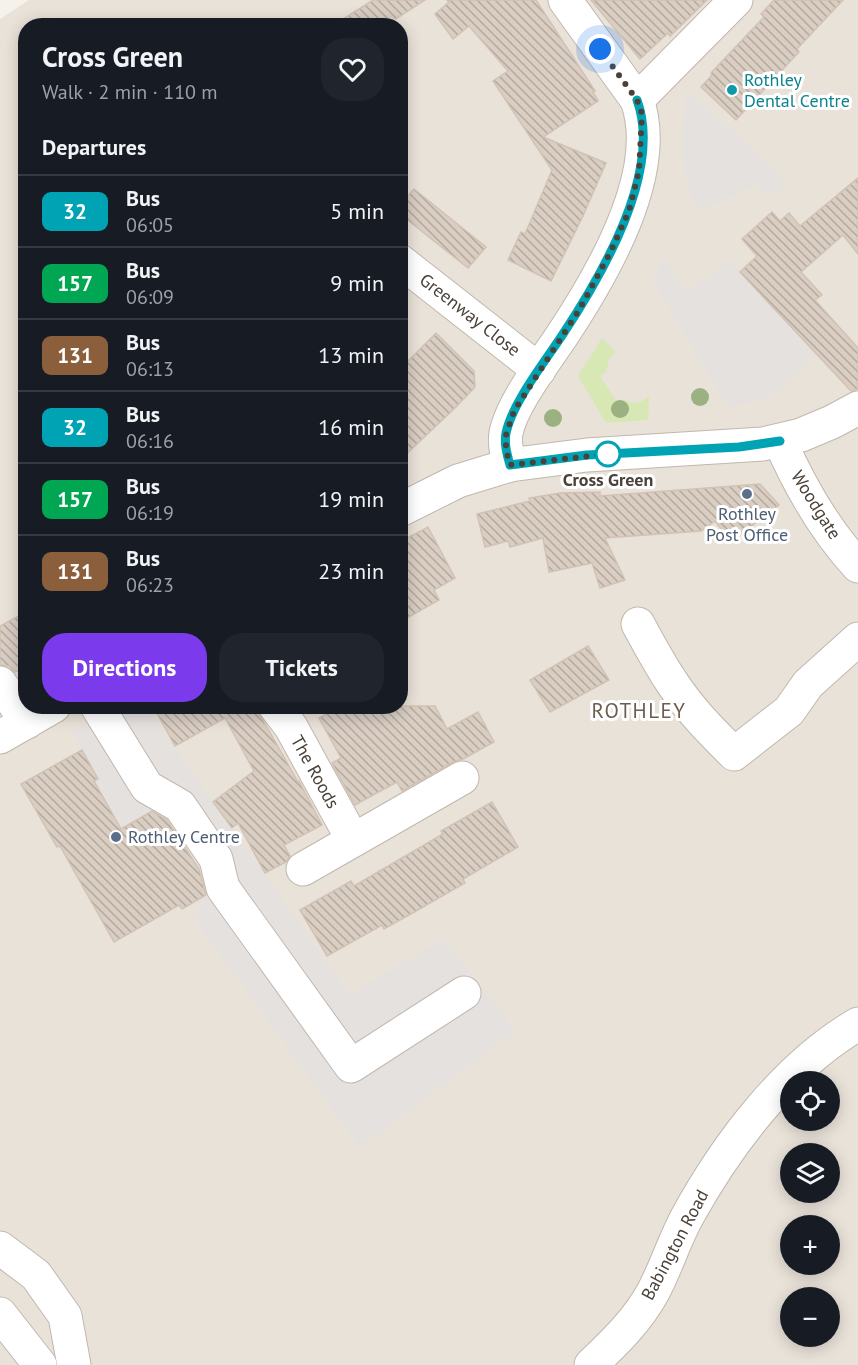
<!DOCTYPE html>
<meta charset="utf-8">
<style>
body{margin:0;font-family:"PT Sans",sans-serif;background:#20242c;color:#f1f3f6;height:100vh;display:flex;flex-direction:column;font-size:22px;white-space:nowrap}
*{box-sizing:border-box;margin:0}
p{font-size:20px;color:#9ea1a6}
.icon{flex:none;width:33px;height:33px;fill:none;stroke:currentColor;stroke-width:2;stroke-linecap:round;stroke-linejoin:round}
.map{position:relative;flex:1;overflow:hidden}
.drawer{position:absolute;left:18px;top:18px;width:390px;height:696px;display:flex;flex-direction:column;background:#171b24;border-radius:24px;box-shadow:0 3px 15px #0003}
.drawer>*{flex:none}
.badge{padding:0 12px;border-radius:9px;font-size:21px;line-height:39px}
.tools{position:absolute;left:780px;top:1071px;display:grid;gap:12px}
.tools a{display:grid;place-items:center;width:60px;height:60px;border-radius:50%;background:#171b24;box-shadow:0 3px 15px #0003;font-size:30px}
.you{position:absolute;width:30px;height:30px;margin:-15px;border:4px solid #fff;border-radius:50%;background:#1a73e8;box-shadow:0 0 0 9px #1a73e833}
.map>.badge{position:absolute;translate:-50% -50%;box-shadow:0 0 0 3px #fff}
h2{padding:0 24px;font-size:22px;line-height:54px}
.round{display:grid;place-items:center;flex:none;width:63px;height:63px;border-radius:24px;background:#20242c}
.summary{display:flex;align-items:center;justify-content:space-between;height:102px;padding:0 24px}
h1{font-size:28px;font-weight:700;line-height:45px}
.action{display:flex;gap:12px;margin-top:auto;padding:12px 24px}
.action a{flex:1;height:69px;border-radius:24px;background:#7c3aed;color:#fff;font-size:24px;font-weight:700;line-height:69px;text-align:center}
.action a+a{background:#20242c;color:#f1f3f6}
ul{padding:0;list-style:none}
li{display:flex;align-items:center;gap:18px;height:72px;padding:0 24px;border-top:2px solid #363941}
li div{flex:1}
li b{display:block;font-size:22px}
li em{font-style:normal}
li .badge{min-width:66px;font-weight:700;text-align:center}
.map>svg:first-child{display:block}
</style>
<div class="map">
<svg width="858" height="1365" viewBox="0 0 858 1365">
<defs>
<pattern id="building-back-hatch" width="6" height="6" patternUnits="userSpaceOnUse" patternTransform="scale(1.5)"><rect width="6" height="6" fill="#dacec3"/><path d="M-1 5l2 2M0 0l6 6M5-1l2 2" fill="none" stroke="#b3a99f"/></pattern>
</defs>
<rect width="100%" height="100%" fill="#f5f1eb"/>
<!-- residential -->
<path fill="#e9e2d9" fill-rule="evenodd" d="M29,0H858V1365H0V19ZM26,26H400V706H26ZM790,1082H830V1120H790ZM790,1154H830V1192H790ZM790,1226H830V1264H790ZM790,1298H830V1336H790Z"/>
<!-- green -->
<path fill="#d8e8b5" d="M602,338L616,352L609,359L606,372L600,376L617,402L623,399C632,405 642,404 649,395L648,420L606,423L578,376Z"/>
<!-- parking -->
<g fill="#e4e1df">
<polygon points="687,91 787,182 770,197 757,184 705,209 695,205 692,201 686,178 682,144"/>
<polygon points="664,259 685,293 705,280 728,259 816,355 771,397 728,407 652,280"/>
<polygon points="113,707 147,707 173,746 350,994 443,939 516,1030 360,1147 192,916 201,909 196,901 212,892 163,805 121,829 94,781 98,778 71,731"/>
</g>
<!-- building -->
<g fill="url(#building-back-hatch)" stroke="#d2c2b4" stroke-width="1.5">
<polygon points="373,0 425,0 385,26 332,26"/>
<polygon points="447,0 536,0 595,91 593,92 598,101 543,137 606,163 583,216 551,281 508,260 521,232 525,234 552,170 493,81 508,71 469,26 453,39 435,14 449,2"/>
<polygon points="591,0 707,0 670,36 668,33 640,59"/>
<polygon points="774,0 843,0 797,49 799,52 736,120 701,87 712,75 711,73 764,17 761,14"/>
<polygon points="858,178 858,254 843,235 801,272 822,295 815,300 858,348 858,389 851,391 740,272 757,256 742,239 772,212 780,221 789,213 800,226"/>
<polygon points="414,189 486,247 468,268 400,214 400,205"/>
<polygon points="436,333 474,371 475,387 456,407 400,460 400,369"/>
<polygon points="760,484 779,505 731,542 715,521 701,531 605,538 625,580 600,588 592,563 549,572 543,538 510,547 508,541 485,547 477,514 530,501 529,498 560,493 600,492 600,496"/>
<polygon points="428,527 455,578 434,590 439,600 400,622 400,542"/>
<polygon points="26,612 26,666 15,672 9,666 0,665 0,626"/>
<polygon points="588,646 609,680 550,712 530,680"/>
<polygon points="153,706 255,706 298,782 299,781 322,825 284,845 290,856 286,862 265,873 238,823 232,828 213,802 254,771 225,718 175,746"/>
<polygon points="340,706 435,706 447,729 478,712 494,742 463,759 453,762 402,791 397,782 355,805 332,763 341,758 319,718"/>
<polygon points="82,750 98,779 94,781 121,829 152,811 167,820 199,869 206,895 182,909 179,905 114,942 60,846 57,847 21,784"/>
<polygon points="492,802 518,847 463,879 465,883 416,911 384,929 382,925 327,956 300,910 351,881 354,886 443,834 441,831"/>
</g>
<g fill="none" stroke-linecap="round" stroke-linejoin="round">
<defs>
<g id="minor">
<polyline points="637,100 736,0"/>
<polyline points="400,261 539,370"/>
<path d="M780,441C800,487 824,529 858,566"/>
<path d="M510,465C507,454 504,444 506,433C512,403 546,360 563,334C602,275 663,172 637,100L565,0"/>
<polyline points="400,510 458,481 510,465 587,455 763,444 801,435 832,422 858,408"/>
<path d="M638,624C649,644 660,665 673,684C690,710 712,732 734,754L789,711L808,684L858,639"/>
<polyline points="0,683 27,722"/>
<polyline points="97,706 147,787 180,806 216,859 223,888 351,1066 464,993"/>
<polyline points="275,706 291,727 353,840"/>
<polyline points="0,737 54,706"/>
<polyline points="303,869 462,778"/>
<polyline points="0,1248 36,1275 65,1316 74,1365"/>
<polyline points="0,1314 40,1365"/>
<path d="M591,1365C614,1343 638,1320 653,1292C666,1268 674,1241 687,1217C727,1144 786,1066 858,1024"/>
</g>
</defs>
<!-- minor casing -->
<use href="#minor" stroke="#c1b7ad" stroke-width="35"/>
<!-- minor -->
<use href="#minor" stroke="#fff" stroke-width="33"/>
</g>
<!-- trees -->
<g fill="#9cb181">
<circle cx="700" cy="397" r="9"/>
<circle cx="620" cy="409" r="9"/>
<circle cx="553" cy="418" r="9"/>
</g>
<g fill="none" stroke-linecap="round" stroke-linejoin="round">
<defs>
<path id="line" d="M637,100C663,171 602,275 563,334C546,360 512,403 506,433C504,444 507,454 510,465L587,455L739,447L780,441"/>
</defs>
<!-- line casing -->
<use href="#line" stroke="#fff" stroke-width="14"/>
<!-- line -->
<use href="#line" stroke="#00a3b4" stroke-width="9"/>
<!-- walk -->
<polyline stroke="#4a4139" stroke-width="6" stroke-dasharray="0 10.8" points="600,49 637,100 642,114 639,171 629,211 610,253 579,310 514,411 506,435 506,450 510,465 608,454"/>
</g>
<!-- markers -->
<circle fill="#0f9aa8" stroke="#fff" stroke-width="2" cx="732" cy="90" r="6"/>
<circle fill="#fff" stroke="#00a3b4" stroke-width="3" cx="608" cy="454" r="12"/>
<g fill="#5c6f8a" stroke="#fff" stroke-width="2">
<circle cx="747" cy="494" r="6"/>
<circle cx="116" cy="837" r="6"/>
</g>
<g text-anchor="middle" stroke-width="6" stroke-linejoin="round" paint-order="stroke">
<!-- culture labels -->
<g font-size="18" fill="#0d838f" stroke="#fff" text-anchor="start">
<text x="744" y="86">Rothley<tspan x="744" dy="21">Dental Centre</tspan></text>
</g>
<!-- street labels -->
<g font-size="18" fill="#4a4139" stroke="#fff">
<text transform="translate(470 315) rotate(38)" y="6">Greenway Close</text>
<text transform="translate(816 505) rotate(58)" y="6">Woodgate</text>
<text transform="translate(315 772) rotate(61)" y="6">The Roods</text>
<text transform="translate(675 1245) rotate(-62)" y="6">Babington Road</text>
</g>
<!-- stop labels -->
<g font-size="18" font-weight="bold" fill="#4a4139" stroke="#fff">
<text x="608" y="486">Cross Green</text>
</g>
<!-- service labels -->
<g font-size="18" fill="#4e5e75" stroke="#fff">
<text x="747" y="520">Rothley<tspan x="747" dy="21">Post Office</tspan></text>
<text x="128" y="843" text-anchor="start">Rothley Centre</text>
</g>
<!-- quarter labels -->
<g font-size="21" letter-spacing="1.5" fill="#6c5d50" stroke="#fff">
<text x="639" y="718">ROTHLEY</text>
</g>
</g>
</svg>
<div class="tools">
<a><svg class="icon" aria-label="locate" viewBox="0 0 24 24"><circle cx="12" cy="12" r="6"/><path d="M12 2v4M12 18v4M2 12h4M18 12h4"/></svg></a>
<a><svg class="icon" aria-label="layers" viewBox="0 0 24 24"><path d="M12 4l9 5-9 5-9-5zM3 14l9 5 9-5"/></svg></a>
<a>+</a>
<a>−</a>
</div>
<div class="you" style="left:600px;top:49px"></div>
<section class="drawer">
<div class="summary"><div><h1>Cross Green</h1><p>Walk · 2 min · 110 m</p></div><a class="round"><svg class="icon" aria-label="heart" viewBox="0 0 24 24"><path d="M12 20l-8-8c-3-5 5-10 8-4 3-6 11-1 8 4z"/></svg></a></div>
<h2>Departures</h2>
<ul>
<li><span class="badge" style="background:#00a3b4;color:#fff">32</span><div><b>Bus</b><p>06:05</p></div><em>5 min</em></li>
<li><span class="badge" style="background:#00a651;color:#fff">157</span><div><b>Bus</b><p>06:09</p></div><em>9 min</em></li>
<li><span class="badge" style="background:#8b5e3c;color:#fff">131</span><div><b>Bus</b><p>06:13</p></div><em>13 min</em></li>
<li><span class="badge" style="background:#00a3b4;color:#fff">32</span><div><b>Bus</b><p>06:16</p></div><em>16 min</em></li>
<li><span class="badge" style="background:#00a651;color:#fff">157</span><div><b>Bus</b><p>06:19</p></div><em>19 min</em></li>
<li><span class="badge" style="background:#8b5e3c;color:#fff">131</span><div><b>Bus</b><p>06:23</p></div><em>23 min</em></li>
</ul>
<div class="action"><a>Directions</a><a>Tickets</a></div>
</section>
</div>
